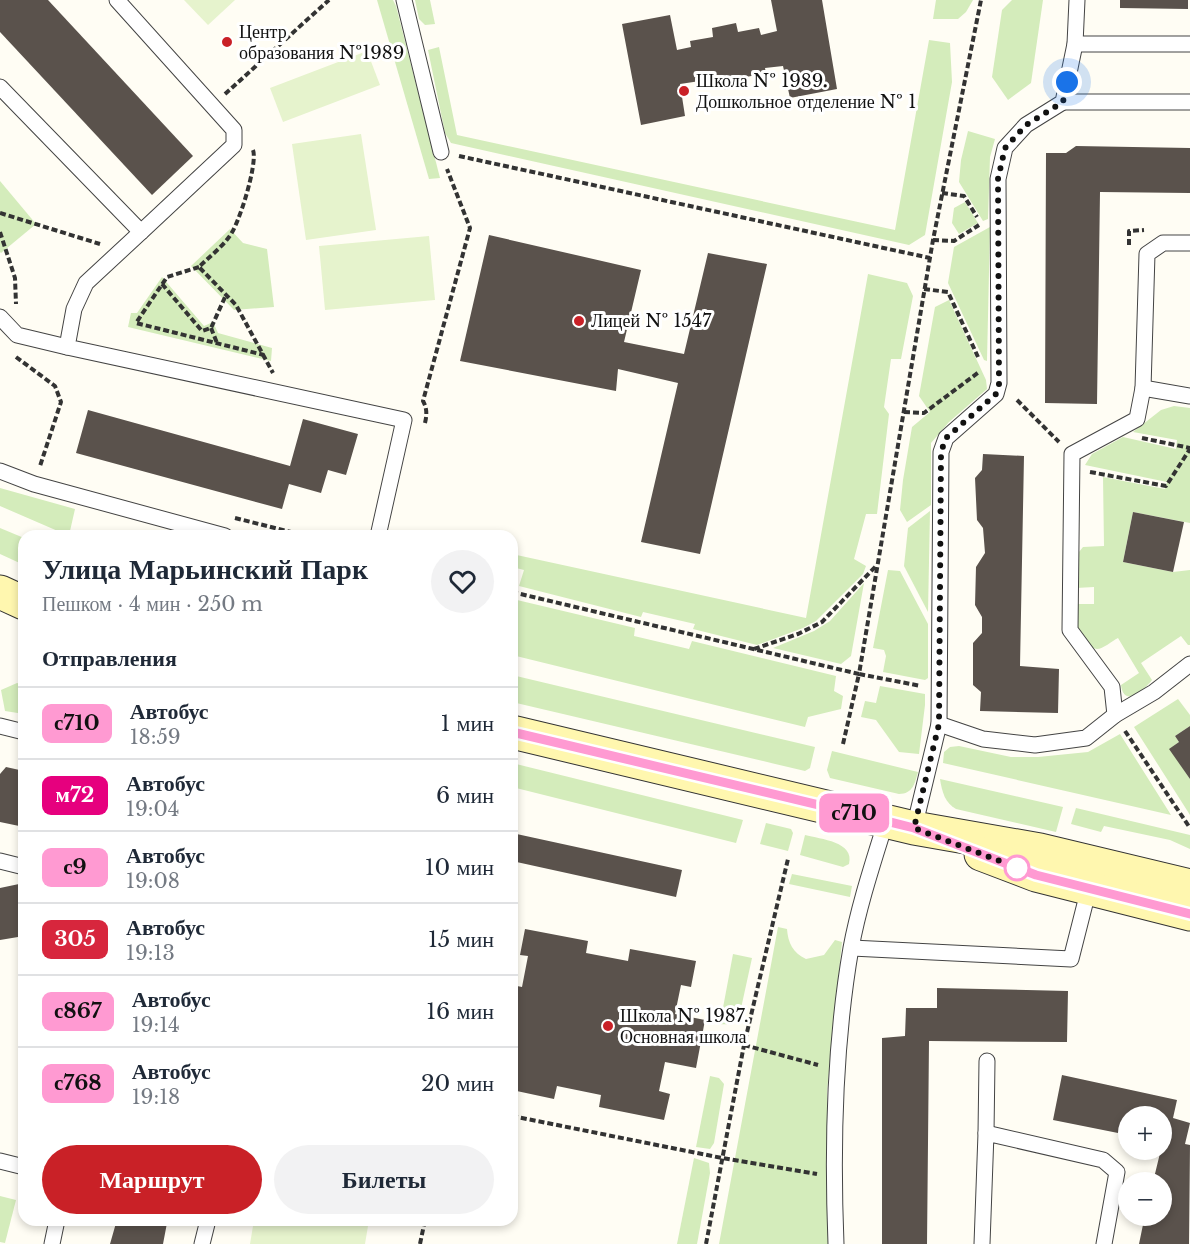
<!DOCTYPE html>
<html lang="ru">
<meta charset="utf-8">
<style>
body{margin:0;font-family:"Libre Baskerville",serif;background:#f2f2f3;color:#1f2937;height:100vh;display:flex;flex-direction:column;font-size:22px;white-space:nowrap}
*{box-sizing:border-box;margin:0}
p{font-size:20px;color:#747a83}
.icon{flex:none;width:33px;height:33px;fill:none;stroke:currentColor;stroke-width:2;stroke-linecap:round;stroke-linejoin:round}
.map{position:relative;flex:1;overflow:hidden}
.details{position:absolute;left:18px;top:530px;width:500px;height:696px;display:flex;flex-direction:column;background:#fff;border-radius:18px;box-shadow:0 3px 9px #0003}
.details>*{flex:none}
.badge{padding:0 12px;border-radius:9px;font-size:21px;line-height:39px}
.fabs{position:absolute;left:1118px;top:1106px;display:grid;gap:12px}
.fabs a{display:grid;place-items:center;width:54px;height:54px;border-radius:50%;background:#fff;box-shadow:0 3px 9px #0003;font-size:30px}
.you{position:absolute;width:30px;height:30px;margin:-15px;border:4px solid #fff;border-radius:50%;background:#1a73e8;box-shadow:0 0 0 9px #1a73e833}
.map>.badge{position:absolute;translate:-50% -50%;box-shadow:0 0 0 3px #fff}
h2{padding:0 24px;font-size:22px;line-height:54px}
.round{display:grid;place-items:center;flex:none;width:63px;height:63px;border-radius:32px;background:#f2f2f3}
.head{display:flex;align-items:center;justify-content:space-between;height:102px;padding:0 24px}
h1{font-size:28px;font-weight:600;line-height:45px}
.action{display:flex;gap:12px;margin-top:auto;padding:12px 24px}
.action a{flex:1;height:69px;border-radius:36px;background:#c92127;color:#fff;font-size:24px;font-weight:600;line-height:69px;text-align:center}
.action a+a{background:#f2f2f3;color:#1f2937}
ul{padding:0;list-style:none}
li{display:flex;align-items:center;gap:18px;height:72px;padding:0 24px;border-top:2px solid #e0e1e3}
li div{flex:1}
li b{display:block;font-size:22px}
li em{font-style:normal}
li .badge{min-width:66px;font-weight:700;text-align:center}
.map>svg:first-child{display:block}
</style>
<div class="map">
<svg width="1190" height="1244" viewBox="0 0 1190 1244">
<rect width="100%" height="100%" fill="#fffdf4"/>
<!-- green -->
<g fill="#d4ecbb">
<polygon points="377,0 393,0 396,6 440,178 429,179"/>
<polygon points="415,0 430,0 435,24 425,25 419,19"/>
<polygon points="936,0 973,0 966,12 958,19 933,19"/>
<polygon points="1012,0 1043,0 1031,83 1008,100 992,77 1002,10"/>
<polygon points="929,40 950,43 952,82 925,235 909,245 451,143 445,133 428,50 439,47 457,135 895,230"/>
<polygon points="968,131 995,139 990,157 988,219 983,221 959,182 961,160"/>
<polygon points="0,181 36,224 1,253 0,252"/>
<polygon points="965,202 978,223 959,234 952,223 954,208"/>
<polygon points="990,227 987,361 984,360 948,283 954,247"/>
<polygon points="230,229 243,243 267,249 274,307 234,310 191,266"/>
<polygon points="868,274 907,283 913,296 901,359 891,359 884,407 889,414 877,514 866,514 854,559 866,566 863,574 816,621 803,628 757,645 693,629 695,624 643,612 641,617 519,586 524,570 512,567 512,554 806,618"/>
<polygon points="162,277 204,326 213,322 218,333 272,348 271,361 128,327 131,313 137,313"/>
<polygon points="949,300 986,380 987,389 949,422 931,443 931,505 907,522 900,510 903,480 912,427 930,412 919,396 935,307"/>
<path d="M1174,406L1190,408V523L1133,512L1123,562L1173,572L1190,570V645H1188L1181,636L1141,663L1152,680C1145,689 1124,709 1121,685L1139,673L1118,638C1112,641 1103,649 1097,649C1086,648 1076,628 1076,619C1076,614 1077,609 1078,604H1094V587L1076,588L1079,552L1083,547L1104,546L1103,477L1165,489L1167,482L1085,465L1092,454L1123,437L1176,449L1177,440L1133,432L1161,410Z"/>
<polygon points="0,488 75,509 70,531 89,535 67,535 0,506"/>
<polygon points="930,511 928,612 904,566 908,528"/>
<polygon points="0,528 24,538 24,565 0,554"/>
<polygon points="888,570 900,571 928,624 928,678 925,680 883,672 886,656 884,650 873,648"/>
<polygon points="864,583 851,656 841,664 773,648 814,631 830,621"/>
<polygon points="517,600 635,628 634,636 689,649 692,641 836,676 834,691 843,696 841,709 808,717 805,727 512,655 512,612"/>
<polygon points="512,675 815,747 810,768 805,771 512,702"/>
<polygon points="17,683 24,685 24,714 5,711 1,690"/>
<polygon points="880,686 925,694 925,705 919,754 899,752 876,720 861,717 865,701 876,703"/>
<polygon points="1178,699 1190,715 1190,726 1175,736 1179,742 1170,749 1190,779 1190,815 1134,727"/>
<polygon points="1120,734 1171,815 943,763 944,752 950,747 959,746 1011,757 1038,757 1088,752"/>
<path d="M832,751L918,772C915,783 913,794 899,794L830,778L827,770Z"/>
<polygon points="512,763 743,820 736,843 512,787"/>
<path d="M940,779L1063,807L1056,832L956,809C945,803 942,792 940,779Z"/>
<polygon points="1076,808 1190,835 1190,849 1170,840 1104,826 1101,832 1071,824"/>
<polygon points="766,823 791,829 793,833 788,851 760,844"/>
<path d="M805,835C821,839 855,842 849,864L843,867L800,855Z"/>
<polygon points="792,874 852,886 850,897 789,884"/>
<path d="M778,927L787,929C788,943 793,953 806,959L824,955L835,940L842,942L827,1091L828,1244H719Z"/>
<path d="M733,954L752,958L740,1013C735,1023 730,1025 720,1024Z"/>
<polygon points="710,1076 719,1078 724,1084 714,1143 710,1149 696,1147"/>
<polygon points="694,1158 709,1163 710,1173 697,1244 677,1244"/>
<polygon points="0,1196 16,1200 5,1243 0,1242"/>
</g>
<!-- pitch -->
<g fill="#e6f3cd">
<polygon points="184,0 235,0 208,25"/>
<polygon points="367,51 380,85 283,122 270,88"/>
<polygon points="361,134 376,230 306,240 292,144"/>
<polygon points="429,236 435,300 325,310 319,246"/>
<polygon points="254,1220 369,1220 365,1244 250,1244"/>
</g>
<!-- building -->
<g fill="#5a524c">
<polygon points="0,0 48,0 193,156 152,195 0,32"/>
<polygon points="771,0 822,0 837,89 790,98 783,66 765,68 766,73 746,77 747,85 724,90 722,81 700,85 700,81 680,84 685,116 641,125 622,24 670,15 677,50 691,47 690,41 713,37 712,28 736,23 738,32 759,28 761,35 777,31"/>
<polygon points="1120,0 1188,0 1188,9 1120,8"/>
<polygon points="1076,146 1190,148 1190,193 1100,192 1097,404 1045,403 1046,153 1066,153"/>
<polygon points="489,235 641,270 624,342 684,354 708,253 767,264 700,554 641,542 678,383 618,369 616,391 460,361"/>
<polygon points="88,410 290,466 303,419 358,434 346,475 328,470 321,493 289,484 282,509 76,453"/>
<polygon points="983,454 1024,456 1020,666 1059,669 1058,713 980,711 981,692 973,685 973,643 982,633 982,617 975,605 976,567 985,553 983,528 977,520 975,478 982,470"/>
<polygon points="1133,512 1184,522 1173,572 1123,562"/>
<polygon points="1190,726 1190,779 1169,749 1179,742 1175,736"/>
<polygon points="6,767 24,771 24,827 0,822 0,774"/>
<polygon points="512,833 682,870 676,897 512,861"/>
<polygon points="19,884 24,910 24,936 0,940 0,888"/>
<polygon points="525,929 588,941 586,953 628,961 630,949 696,961 691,987 681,985 675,1014 705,1020 696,1068 665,1062 659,1091 670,1094 664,1120 599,1107 601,1095 557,1086 554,1099 512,1090 512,985 522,987 528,956 520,955"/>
<polygon points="937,988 1068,991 1067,1042 929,1041 927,1244 882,1244 882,1038 905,1036 906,1008 937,1008"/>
<polygon points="1062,1075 1177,1100 1173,1118 1190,1123 1185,1144 1190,1145 1189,1244 1139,1244 1145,1215 1161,1215 1161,1182 1153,1182 1161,1149 1161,1116 1128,1116 1128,1135 1053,1120"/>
<polygon points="125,1220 165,1220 167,1223 163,1244 110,1244 116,1223 124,1223"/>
</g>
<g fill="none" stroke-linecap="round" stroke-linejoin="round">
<defs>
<g id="service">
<polyline points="117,0 234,130 234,145 141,232"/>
<polyline points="404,0 441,152"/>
<polyline points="1075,44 1190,44"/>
<polyline points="0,87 141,232 86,283 74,309 67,347 404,420 378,536"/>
<polyline points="1063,102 1190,102"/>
<polyline points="0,317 17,335 67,347"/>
<polyline points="1143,388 1190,396"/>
<polyline points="0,471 34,484 225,536"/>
<polyline points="1115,715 1112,687 1070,630 1072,454 1137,419 1143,388 1147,254 1163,243 1190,243"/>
<polyline points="939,724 983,739 1035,745 1086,738 1115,715 1154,692 1190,664"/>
<polyline points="0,726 24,732"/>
<polyline points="914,828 939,724 941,452 946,438 996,394 999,383 998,179 1005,148 1026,125 1063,102 1075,44 1077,0"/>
<polyline points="0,861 24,867"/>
<polyline points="852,948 1071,959 1089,888"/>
<polyline points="986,1133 987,1061"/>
<polyline points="0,1161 24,1167"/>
<polyline points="52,1244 57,1220"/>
<polyline points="202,1244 208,1220"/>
<path d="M836,1244C832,1145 834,1046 851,948C859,905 873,863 886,821"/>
<polyline points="982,1244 986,1133 1103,1160 1117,1172 1104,1244"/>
</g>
<g id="secondary">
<polyline points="0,592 24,603"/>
<polyline points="512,732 914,828 1040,850 1190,886"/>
<polyline points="981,854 1036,875 1190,914"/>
</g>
</defs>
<!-- service casing -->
<use href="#service" stroke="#444" stroke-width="17"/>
<!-- secondary casing -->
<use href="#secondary" stroke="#333" stroke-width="35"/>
<!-- path -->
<g stroke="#333" stroke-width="4" stroke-dasharray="6 3" stroke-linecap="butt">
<polyline points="225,94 329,0"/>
<path d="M253,150C258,163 239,225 229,237C221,248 209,257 199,267L236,305L273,373"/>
<polyline points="459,156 930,258"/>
<polyline points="942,193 964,196 977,217"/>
<polyline points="0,213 100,244"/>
<polyline points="0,232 15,278 16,304"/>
<polyline points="933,240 954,241 979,225"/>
<polyline points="1129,245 1129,231 1144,230"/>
<polyline points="199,267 167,277 136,323 264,355"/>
<polyline points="162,284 202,331 211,328 226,295"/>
<polyline points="924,289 948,292 978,357"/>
<polyline points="211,328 217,343"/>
<polyline points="16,357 55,386 61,402 40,466"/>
<polyline points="1017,400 1059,442"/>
<polyline points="904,412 924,413 979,372"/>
<path d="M425,423C427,415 427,408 423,401L470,228L447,169"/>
<polyline points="1142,438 1190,448"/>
<polyline points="1090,472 1166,486 1190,449"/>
<polyline points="235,518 307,536"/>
<polyline points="512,592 859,674 933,240 981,0"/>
<polyline points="754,649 798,634 822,622 876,566"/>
<polyline points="1125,731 1190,828"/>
<polyline points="843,744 859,674 921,686"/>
<polyline points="744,1045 818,1065"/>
<polyline points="512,1116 722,1158 817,1174"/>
<polyline points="420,1244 425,1220"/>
<polyline points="706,1244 744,1045 788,859"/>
</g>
<!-- service -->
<use href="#service" stroke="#fff" stroke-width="15"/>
<!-- secondary -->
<use href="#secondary" stroke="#fff7af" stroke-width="33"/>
</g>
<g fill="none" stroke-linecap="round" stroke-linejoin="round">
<defs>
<polyline id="line" points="512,732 886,821 914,828 1036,875 1190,914"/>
</defs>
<!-- line casing -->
<use href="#line" stroke="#fff" stroke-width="14"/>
<!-- line -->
<use href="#line" stroke="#ff9ad2" stroke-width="9"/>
<!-- walk -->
<polyline stroke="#111" stroke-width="6" stroke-dasharray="0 10.8" points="1017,868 1023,870 914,828 939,724 941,452 946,438 996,394 999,384 998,179 1005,148 1026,125 1063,102 1067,82"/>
</g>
<!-- markers -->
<g fill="#c92127" stroke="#fff" stroke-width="2">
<circle cx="227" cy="42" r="6"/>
<circle cx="684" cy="91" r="6"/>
<circle cx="579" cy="321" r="6"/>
<circle cx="608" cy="1026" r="6"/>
</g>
<circle fill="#fff" stroke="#ff9ad2" stroke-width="3" cx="1017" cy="868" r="12"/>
<g text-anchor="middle" stroke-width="6" stroke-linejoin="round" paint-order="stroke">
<!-- poi labels -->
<g font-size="18" fill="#111" stroke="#fff" text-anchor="start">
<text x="239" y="38">Центр<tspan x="239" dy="21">образования №1989</tspan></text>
<text x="696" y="87">Школа № 1989.<tspan x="696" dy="21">Дошкольное отделение № 1</tspan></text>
<text x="591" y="327">Лицей № 1547</text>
<text x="620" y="1022">Школа № 1987.<tspan x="620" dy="21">Основная школа</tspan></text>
</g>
</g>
</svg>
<div class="fabs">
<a>+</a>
<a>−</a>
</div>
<div class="you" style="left:1067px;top:82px"></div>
<b class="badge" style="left:854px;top:813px;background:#ff9ad2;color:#111">с710</b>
<section class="details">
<div class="head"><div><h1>Улица Марьинский Парк</h1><p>Пешком · 4 мин · 250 m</p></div><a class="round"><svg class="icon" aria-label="heart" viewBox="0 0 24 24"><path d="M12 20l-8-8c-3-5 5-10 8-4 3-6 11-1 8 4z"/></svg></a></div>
<h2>Отправления</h2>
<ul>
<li><span class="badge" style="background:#ff9ad2;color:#111">с710</span><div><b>Автобус</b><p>18:59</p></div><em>1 мин</em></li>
<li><span class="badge" style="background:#e6007e;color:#fff">м72</span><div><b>Автобус</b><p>19:04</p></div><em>6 мин</em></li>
<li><span class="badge" style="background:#ff9ad2;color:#111">с9</span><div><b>Автобус</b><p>19:08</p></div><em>10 мин</em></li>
<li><span class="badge" style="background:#d7263d;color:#fff">305</span><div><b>Автобус</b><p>19:13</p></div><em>15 мин</em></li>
<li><span class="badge" style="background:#ff9ad2;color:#111">с867</span><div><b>Автобус</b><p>19:14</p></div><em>16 мин</em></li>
<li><span class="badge" style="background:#ff9ad2;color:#111">с768</span><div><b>Автобус</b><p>19:18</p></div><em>20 мин</em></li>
</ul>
<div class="action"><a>Маршрут</a><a>Билеты</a></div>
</section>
</div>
